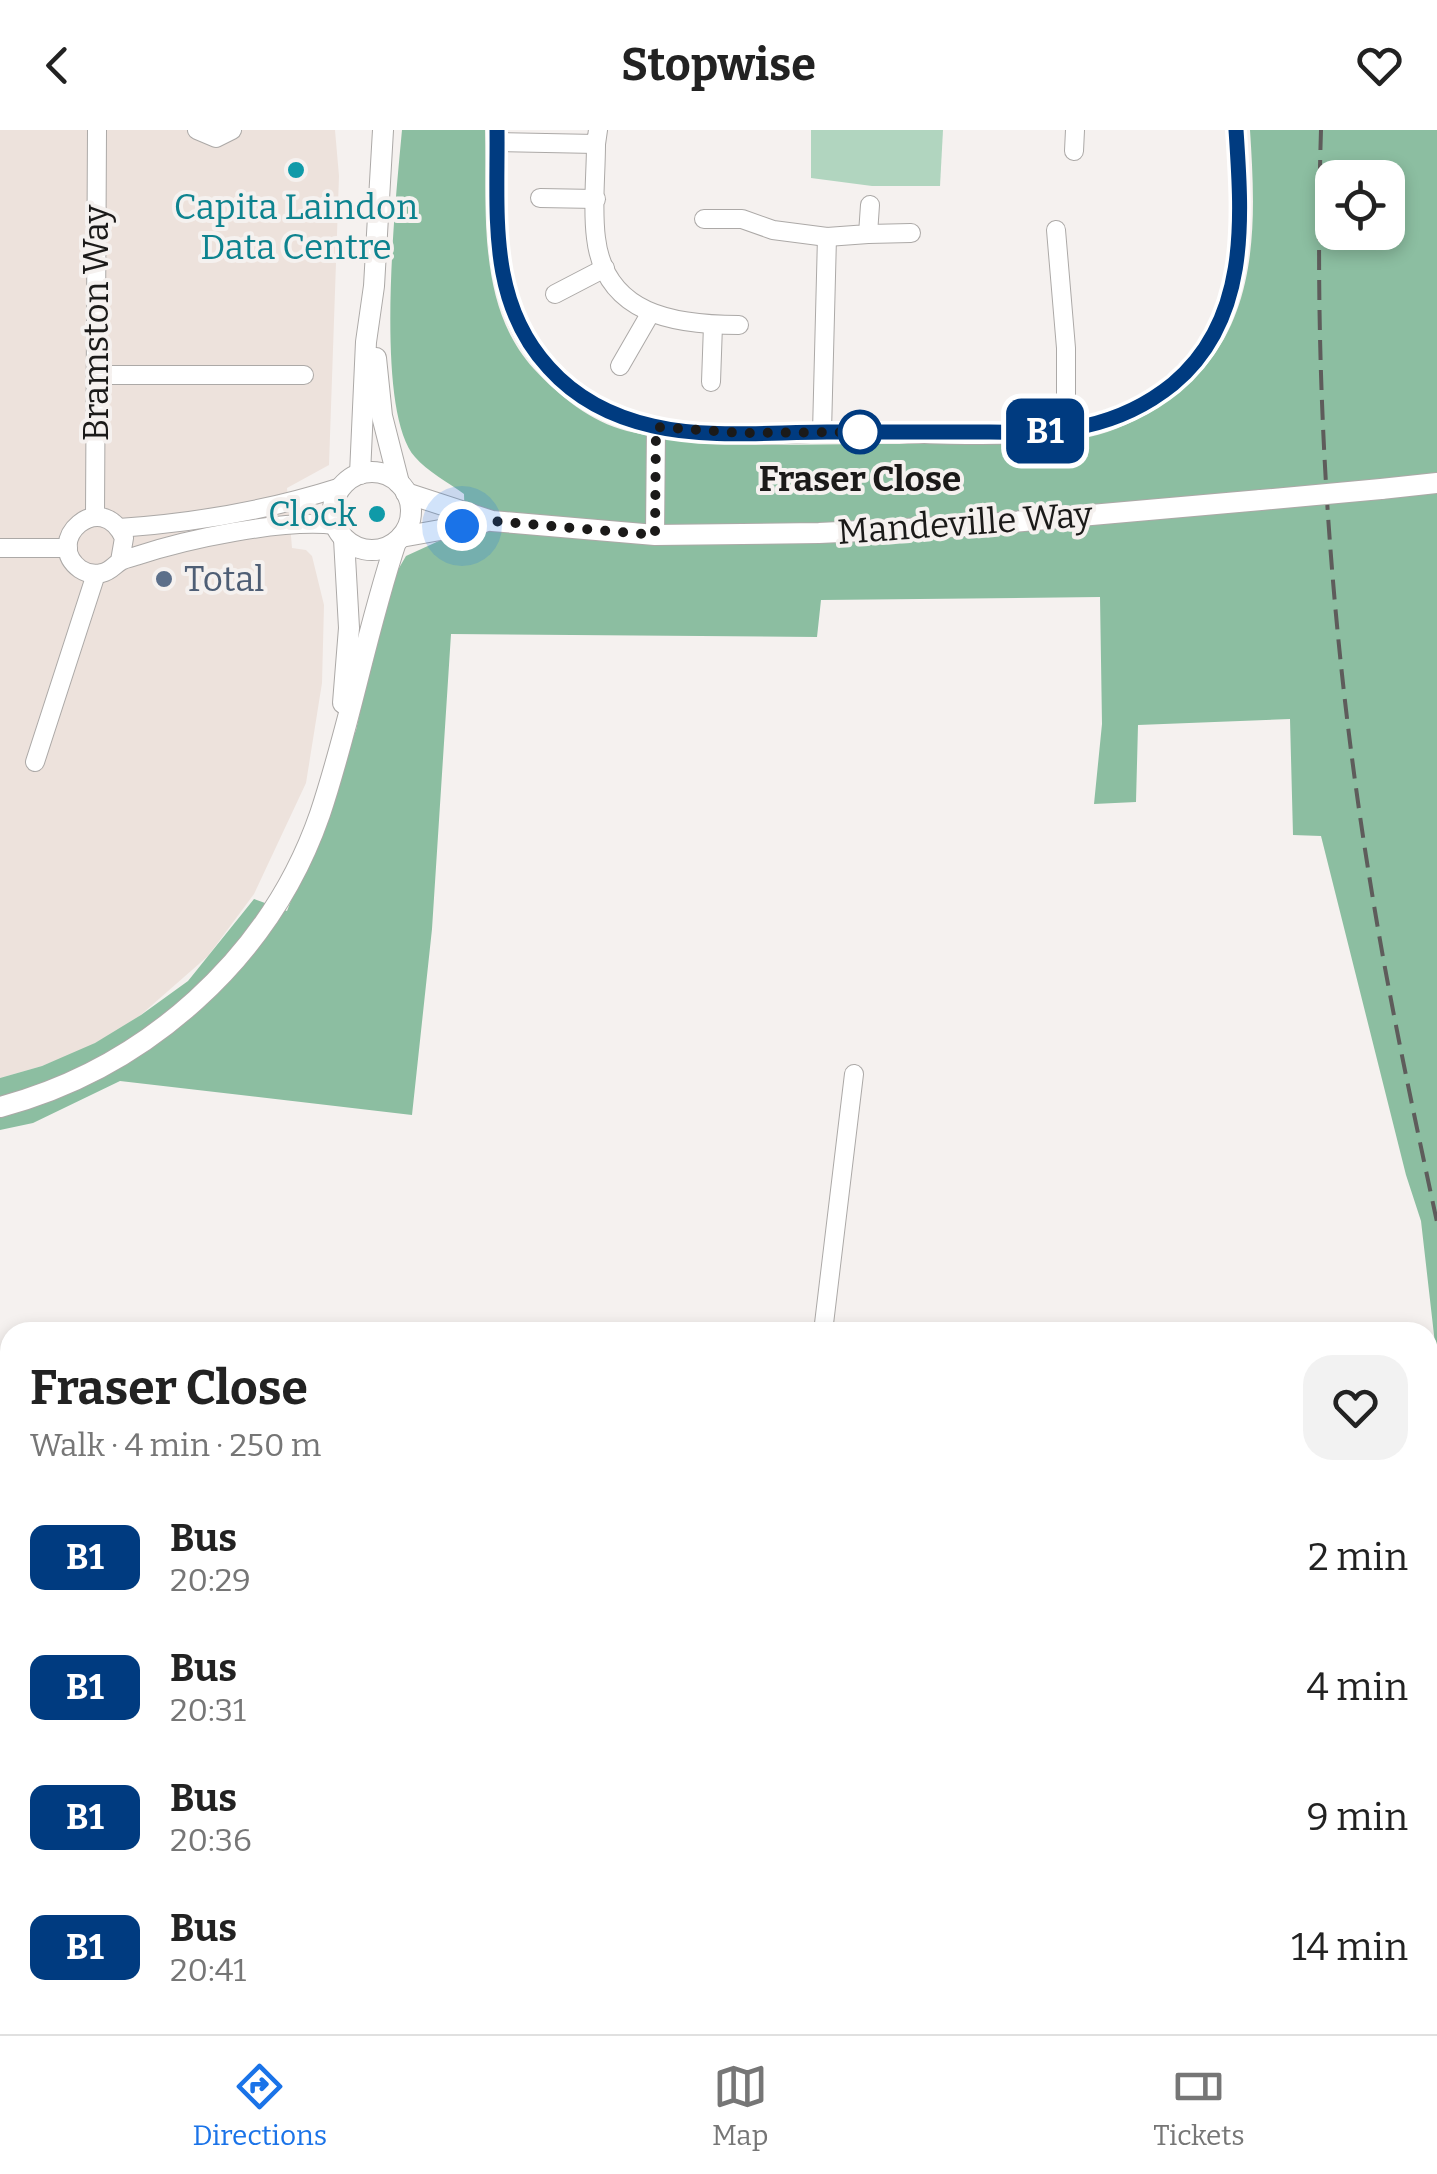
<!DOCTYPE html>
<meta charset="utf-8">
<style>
body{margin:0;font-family:Bitter,serif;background:#f2f2f2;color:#222;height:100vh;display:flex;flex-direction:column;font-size:38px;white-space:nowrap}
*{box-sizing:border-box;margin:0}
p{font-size:32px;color:#767676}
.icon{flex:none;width:55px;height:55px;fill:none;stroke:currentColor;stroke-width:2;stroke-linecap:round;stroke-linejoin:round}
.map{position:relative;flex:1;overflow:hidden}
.side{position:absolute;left:0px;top:1192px;width:1438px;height:712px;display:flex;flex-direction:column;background:#fff;border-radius:30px 30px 0 0;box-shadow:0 5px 15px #0003}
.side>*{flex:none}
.badge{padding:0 20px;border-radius:15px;font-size:35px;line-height:65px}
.tools{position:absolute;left:1315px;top:30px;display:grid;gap:20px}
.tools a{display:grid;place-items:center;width:90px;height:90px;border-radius:20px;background:#fff;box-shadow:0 5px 15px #0003;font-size:50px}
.you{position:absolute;width:50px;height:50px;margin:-25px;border:8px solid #fff;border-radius:50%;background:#1a73e8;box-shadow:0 0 0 15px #1a73e833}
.map>.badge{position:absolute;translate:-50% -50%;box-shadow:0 0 0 5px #fff}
.round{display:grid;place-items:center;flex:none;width:105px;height:105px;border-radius:30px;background:#f2f2f2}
.head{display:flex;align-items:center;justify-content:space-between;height:170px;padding:0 30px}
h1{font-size:48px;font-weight:700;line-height:75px}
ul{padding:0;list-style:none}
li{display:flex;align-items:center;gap:30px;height:130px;padding:0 30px}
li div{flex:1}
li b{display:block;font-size:38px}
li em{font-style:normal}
li .badge{min-width:110px;font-weight:700;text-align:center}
header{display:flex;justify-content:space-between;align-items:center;height:130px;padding:0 30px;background:#fff;font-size:45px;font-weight:700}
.tab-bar{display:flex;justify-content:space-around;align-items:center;height:140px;border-top:2px solid #e0e0e0;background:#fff;font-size:28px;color:#767676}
.tab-bar a{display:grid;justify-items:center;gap:5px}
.tab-bar .on{color:#1a73e8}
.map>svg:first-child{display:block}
</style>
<header><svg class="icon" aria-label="back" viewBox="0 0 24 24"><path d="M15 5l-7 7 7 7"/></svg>Stopwise<svg class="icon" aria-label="heart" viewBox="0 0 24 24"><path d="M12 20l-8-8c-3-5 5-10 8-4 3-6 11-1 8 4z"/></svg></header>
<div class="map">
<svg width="1437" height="1904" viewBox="0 0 1437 1904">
<rect width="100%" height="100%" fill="#f5f1ef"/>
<!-- built -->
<polygon fill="#ede2dc" points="0,0 335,0 339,46 329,335 287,358 292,418 306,420 312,426 324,475 322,553 306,653 254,764 208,826 135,890 85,919 42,936 0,948"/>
<!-- green -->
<g fill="#b1d5bf">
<polygon points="811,0 943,0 940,56 872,56 811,48"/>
<polygon points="0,1619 10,1620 10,1895 768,1895 767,1904 0,1904"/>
<polygon points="1437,1716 1437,1904 889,1904 890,1895 1428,1895 1428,1717"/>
</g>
<!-- forest -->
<path fill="#8cbea1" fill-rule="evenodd" d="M402,0H485C487,79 476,176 534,239C559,266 591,292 627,301C710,321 799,313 884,314C934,314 984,314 1035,311C1050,310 1066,311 1080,309C1129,300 1177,271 1208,233C1260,167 1255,78 1250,0H1437V1231L1421,1091L1406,1045L1321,706L1293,705L1290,589L1138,595L1136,672L1094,674L1102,594L1100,467L821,470L817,507L451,504L432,799L412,985L120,951L33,993L0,1000V948L42,936L95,913L141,885L188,851L254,769L287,781L356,600L388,457L406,426L465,399L464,364C449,353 427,341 415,327C373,279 396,66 402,0ZM1332,48H1388V102H1332Z"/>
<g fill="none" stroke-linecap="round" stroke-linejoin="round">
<defs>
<g id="minor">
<polyline points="197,0 216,8 232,0"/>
<path d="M497,0C497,83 487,172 548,238C571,262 600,280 631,290C701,314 784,302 857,302C930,303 1014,311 1085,296C1124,287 1162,268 1189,238C1250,171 1241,84 1236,0"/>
<polyline points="497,12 596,14 598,0"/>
<path d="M596,14C596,45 592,78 596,108C605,185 675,195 739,195"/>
<polyline points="1074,21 1075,0"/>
<polyline points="540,68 596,69"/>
<polyline points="704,89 742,89 773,100 827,107 868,104 870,75"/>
<polyline points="1056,100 1066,218 1066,299"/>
<polyline points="868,104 911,103"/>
<polyline points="555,164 605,138"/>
<polyline points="620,236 650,184"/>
<polyline points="96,245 304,245"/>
<polyline points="711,252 713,195"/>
<polyline points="822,302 827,107"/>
<polyline points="95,387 97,0"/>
<path d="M119,398C194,393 269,380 341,357"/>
<polyline points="655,405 656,297"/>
<polyline points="0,418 68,418"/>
<path d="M120,431L124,408C101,357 42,411 80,439C86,443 94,445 102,443C111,441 114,435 121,431C126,428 131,428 136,426C187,409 282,389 335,395"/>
<polyline points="35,632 96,444"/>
<polyline points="823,1202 854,944"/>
<polyline points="0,1605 10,1606"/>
<polyline points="1428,1698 1437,1699"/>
<polyline points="881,1904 882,1895"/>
</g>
<g id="major">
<polyline points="376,228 382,286 399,353"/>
<circle cx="372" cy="381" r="39"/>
<polyline points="360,344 366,212 374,156 383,0"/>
<polyline points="1381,359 1437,353"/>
<polyline points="406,363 492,391 655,405 819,403 966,396 1261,370"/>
<polyline points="401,407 485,392"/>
<polyline points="343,573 349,498 344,409"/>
<path d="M0,977C146,938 270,828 320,684C350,595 366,502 396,412"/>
</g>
</defs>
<!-- minor casing -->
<use href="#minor" stroke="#aca9a7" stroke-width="20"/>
<!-- major casing -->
<use href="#major" stroke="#aca9a7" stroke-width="22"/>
<!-- minor -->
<use href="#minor" stroke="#fff" stroke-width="18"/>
<!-- major -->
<use href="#major" stroke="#fff" stroke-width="20"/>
<!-- rail -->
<path stroke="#5e5c5b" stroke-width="4" stroke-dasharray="20 10" stroke-linecap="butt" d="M1321,0C1313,252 1330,508 1371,757C1389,869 1413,980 1437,1092"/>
<defs>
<polyline id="major-bridge" points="1261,370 1381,359"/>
</defs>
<!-- major-bridge casing -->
<use href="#major-bridge" stroke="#aca9a7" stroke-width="22" stroke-linecap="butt"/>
<!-- major-bridge -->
<use href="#major-bridge" stroke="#fff" stroke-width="20"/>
</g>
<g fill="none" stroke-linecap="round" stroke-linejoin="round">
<defs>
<path id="line" d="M497,0C498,83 487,171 549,238C576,268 613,287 653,296C709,309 770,302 827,302C875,302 923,302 971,302C1009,302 1047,304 1085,296C1117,289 1147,275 1173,254C1250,190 1242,89 1236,0"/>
</defs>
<!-- line casing -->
<use href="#line" stroke="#fff" stroke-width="22"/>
<!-- line -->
<use href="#line" stroke="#003b80" stroke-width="15"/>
<!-- walk -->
<polyline stroke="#1b1a19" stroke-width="10" stroke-dasharray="0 18" points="462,396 492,391 655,405 656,297 741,303 860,302"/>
</g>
<!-- markers -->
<g fill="#0f9aa8" stroke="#f5f1ef" stroke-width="4">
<circle cx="296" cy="40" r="10"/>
<circle cx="377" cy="384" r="10"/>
</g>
<circle fill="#fff" stroke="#003b80" stroke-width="5" cx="860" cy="302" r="20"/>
<circle fill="#5c6f8a" stroke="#f5f1ef" stroke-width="4" cx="164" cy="449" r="10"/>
<g text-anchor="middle" stroke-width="8" stroke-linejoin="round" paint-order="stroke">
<!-- culture labels -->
<g font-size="35" fill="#0d838f" stroke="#f5f1ef">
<text x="296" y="89">Capita Laindon<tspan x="296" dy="40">Data Centre</tspan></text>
<text x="357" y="396" text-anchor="end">Clock</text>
</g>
<!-- street labels -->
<g font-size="35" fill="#1b1a19" stroke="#f5f1ef">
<text transform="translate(96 193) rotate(-90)" y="12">Bramston Way</text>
<text transform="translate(965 393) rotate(-4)" y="12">Mandeville Way</text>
</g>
<!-- stop labels -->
<g font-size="35" font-weight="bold" fill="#1b1a19" stroke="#f5f1ef">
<text x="860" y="361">Fraser Close</text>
</g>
<!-- service labels -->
<g font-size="35" fill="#4e5e75" stroke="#f5f1ef" text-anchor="start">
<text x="184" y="461">Total</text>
</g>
</g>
</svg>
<div class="tools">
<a><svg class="icon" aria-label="locate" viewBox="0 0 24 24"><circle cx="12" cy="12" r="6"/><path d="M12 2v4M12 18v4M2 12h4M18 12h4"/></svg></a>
</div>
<div class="you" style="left:462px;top:396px"></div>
<b class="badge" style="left:1045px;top:301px;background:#003b80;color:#fff">B1</b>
<section class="side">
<div class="head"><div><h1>Fraser Close</h1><p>Walk · 4 min · 250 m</p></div><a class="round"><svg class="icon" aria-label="heart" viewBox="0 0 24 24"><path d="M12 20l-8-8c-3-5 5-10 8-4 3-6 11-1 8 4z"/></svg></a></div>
<ul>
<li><span class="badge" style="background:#003b80;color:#fff">B1</span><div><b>Bus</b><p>20:29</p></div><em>2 min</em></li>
<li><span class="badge" style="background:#003b80;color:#fff">B1</span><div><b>Bus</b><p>20:31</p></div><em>4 min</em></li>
<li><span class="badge" style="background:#003b80;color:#fff">B1</span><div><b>Bus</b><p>20:36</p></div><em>9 min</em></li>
<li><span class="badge" style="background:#003b80;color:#fff">B1</span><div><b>Bus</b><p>20:41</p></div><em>14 min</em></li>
</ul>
</section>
</div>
<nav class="tab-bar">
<a class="on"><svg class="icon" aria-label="directions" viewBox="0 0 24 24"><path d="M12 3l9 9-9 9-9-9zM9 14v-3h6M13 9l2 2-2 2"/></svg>Directions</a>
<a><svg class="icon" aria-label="map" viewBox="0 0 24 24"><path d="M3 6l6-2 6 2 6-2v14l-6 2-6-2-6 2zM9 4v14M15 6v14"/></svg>Map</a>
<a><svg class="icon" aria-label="tickets" viewBox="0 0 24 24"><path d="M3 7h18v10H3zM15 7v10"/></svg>Tickets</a>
</nav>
